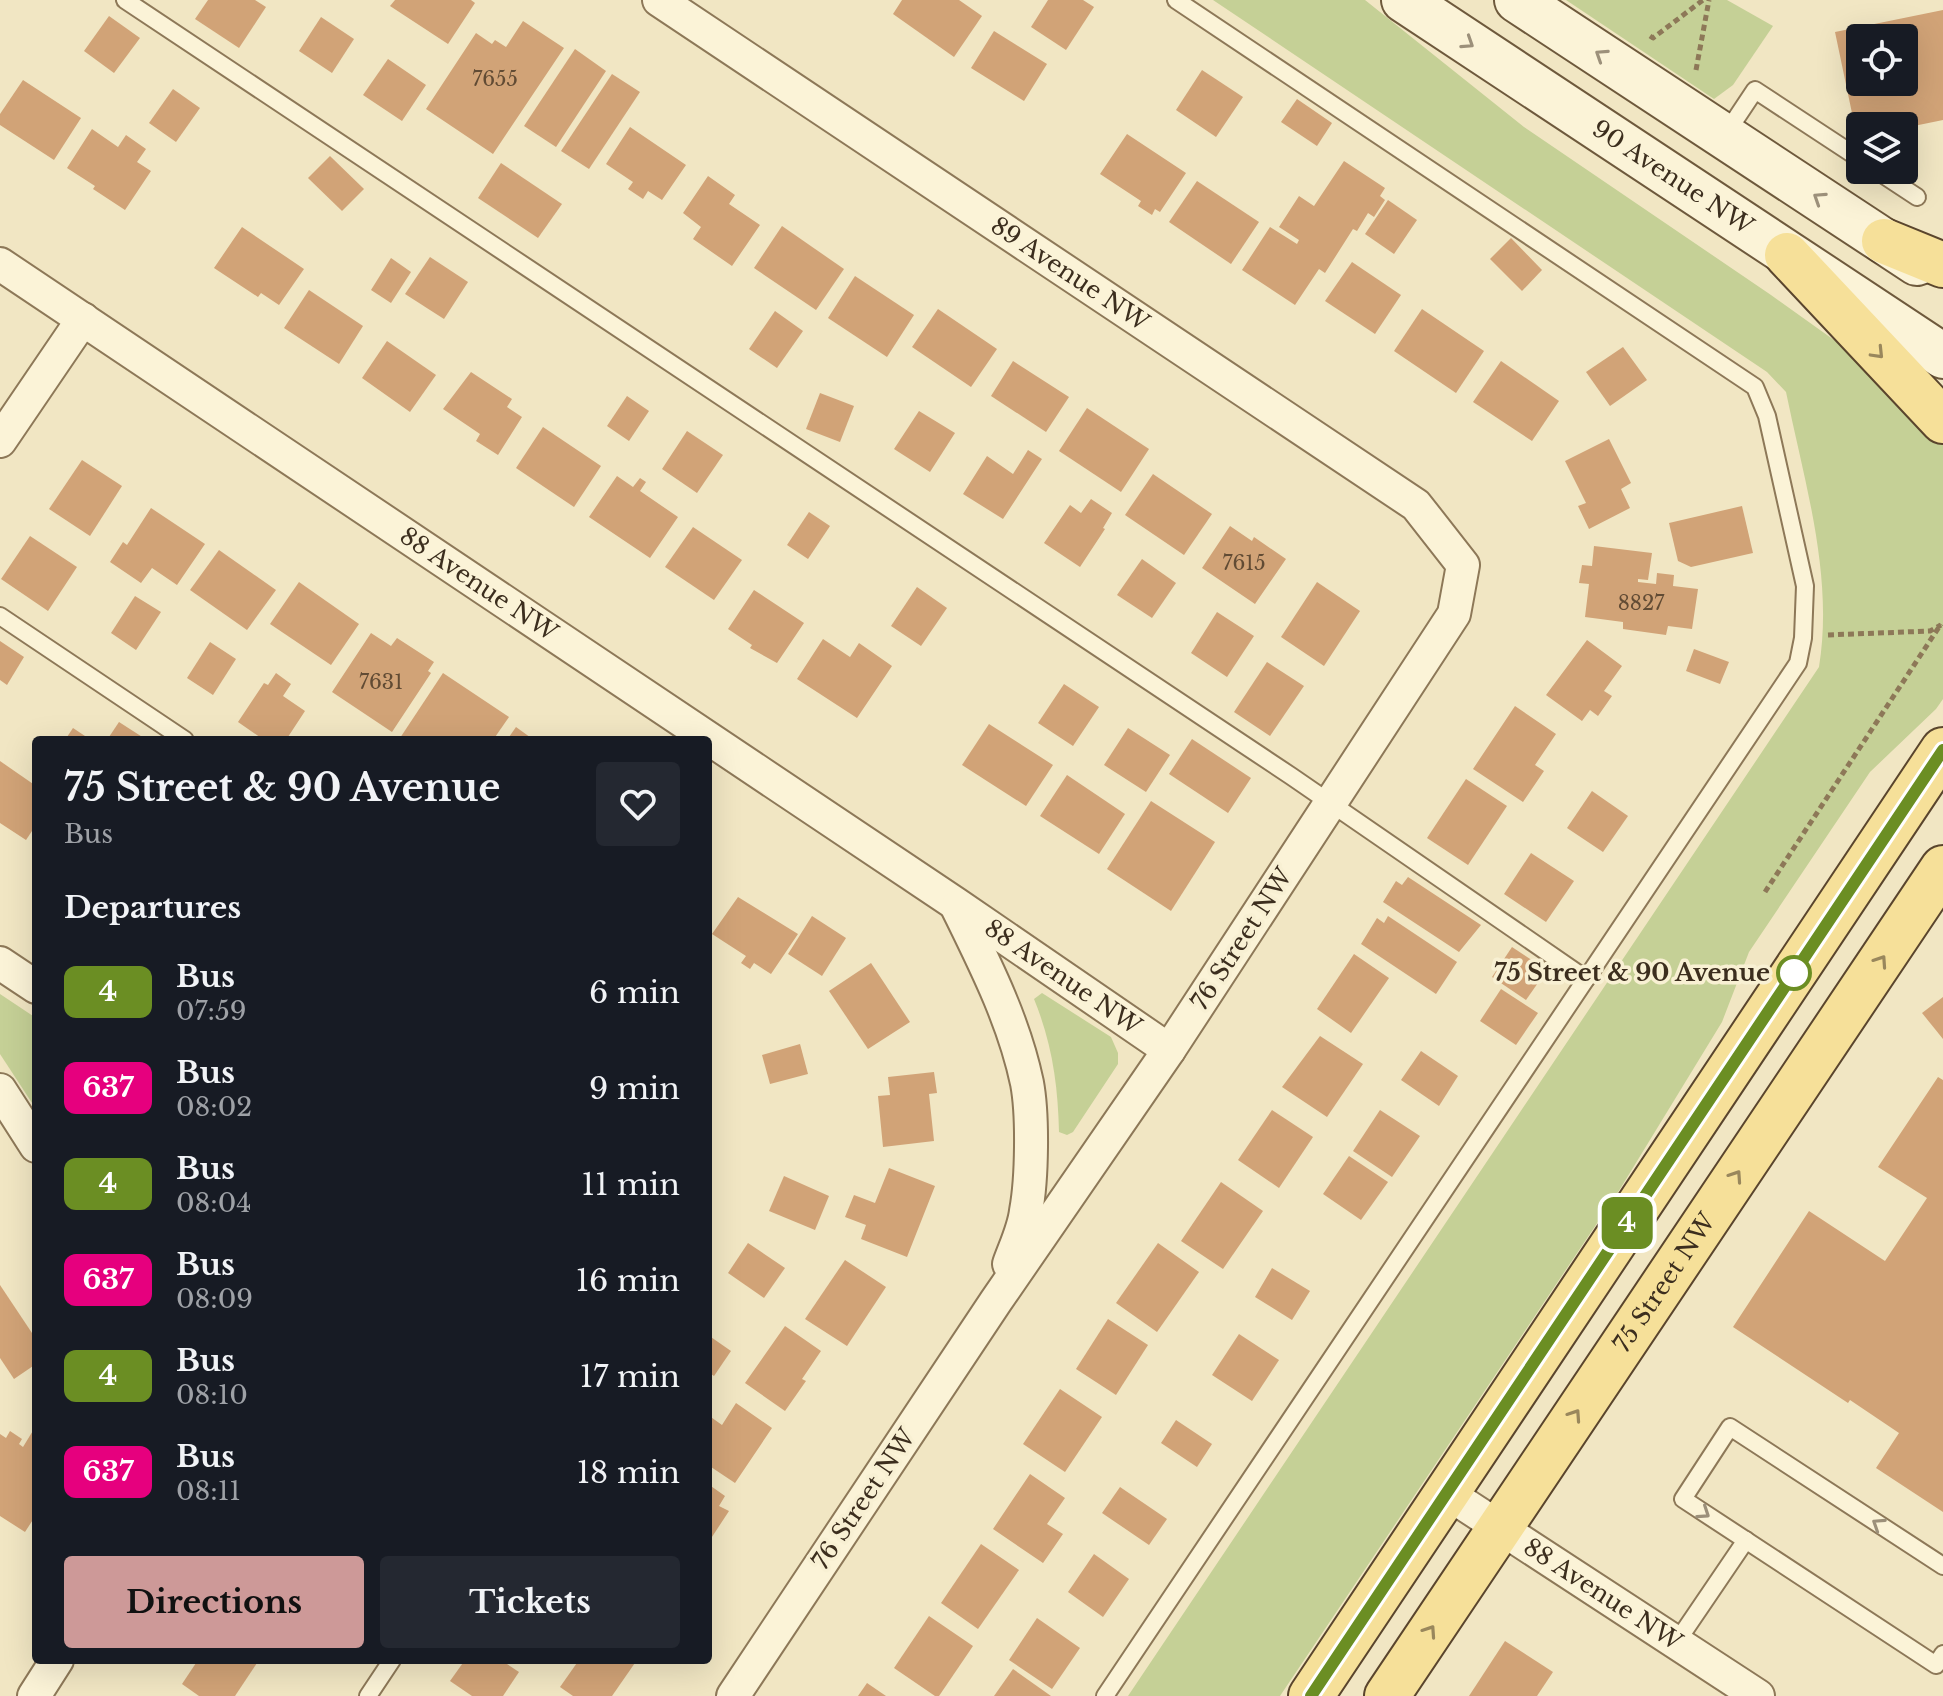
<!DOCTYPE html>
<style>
body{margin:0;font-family:"Libre Baskerville",serif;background:#242831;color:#f1f3f6;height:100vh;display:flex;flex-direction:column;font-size:30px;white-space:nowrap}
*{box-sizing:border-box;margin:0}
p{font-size:26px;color:#9ea1a6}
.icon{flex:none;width:44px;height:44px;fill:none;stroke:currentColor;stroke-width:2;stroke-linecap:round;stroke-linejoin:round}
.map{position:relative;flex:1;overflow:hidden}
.details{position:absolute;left:32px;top:736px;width:680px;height:928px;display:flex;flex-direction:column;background:#171b24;border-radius:8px;box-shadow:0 8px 32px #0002}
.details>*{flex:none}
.badge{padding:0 16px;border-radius:12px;font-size:28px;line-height:52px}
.tools{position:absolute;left:1846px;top:24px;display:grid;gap:16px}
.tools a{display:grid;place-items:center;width:72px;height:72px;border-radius:8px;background:#171b24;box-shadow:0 8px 32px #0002;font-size:40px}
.map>.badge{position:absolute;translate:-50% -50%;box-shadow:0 0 0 4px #fff}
h2{padding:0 32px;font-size:30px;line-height:72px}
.round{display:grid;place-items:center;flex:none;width:84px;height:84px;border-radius:8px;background:#242831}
.head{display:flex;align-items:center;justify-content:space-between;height:136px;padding:0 32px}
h1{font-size:38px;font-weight:700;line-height:60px}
.action{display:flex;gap:16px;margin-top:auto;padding:16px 32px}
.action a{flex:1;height:92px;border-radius:8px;background:#cd9998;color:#111;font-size:32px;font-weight:700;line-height:92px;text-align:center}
.action a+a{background:#242831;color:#f1f3f6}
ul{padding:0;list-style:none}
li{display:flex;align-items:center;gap:24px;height:96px;padding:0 32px}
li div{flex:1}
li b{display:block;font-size:30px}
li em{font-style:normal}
li .badge{min-width:88px;font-weight:700;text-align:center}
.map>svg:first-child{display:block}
</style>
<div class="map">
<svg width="1943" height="1696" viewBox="0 0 1943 1696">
<rect width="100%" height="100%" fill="#f1e6c3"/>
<!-- green -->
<g fill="#c5d096">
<path d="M1213,0H1365L1524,127L1771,295L1862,360L1943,441V699L1936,709L1870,772L1749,952L1722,1022L1620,1189L1280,1696H1128L1819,667C1834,575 1804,481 1786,392L1767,372Z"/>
<polygon points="1566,0 1727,0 1773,26 1733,85 1714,99"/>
<path d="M1042,993L1111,1037L1118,1053V1064L1073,1132L1067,1135L1059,1132C1058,1085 1052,1043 1034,999Z"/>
<polygon points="0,994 36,1018 36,1109 0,1054"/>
</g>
<!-- building -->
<g fill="#d1a377" fill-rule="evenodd">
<polygon points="208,0 255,0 266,7 239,48 195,19"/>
<polygon points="395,0 471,0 475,3 448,44 390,6"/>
<polygon points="902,0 959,0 982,16 954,57 893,14"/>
<polygon points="1048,0 1083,0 1094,7 1066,50 1031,27"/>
<path d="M1943,10V120L1904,128L1860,126V137H1857L1835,32ZM1860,38H1904V82H1860Z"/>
<polygon points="109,16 140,38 114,73 84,51"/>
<polygon points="321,17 354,39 332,73 299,51"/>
<polygon points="523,21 564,48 493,154 426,109 476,33 492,44 495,40 506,47"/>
<polygon points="994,31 1047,64 1024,101 971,68"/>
<polygon points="575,49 606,71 556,147 524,126"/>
<polygon points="388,59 426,85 402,121 363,95"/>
<polygon points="1202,70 1243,97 1216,137 1176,110"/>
<polygon points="612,74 640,92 589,169 561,151"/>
<polygon points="23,80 81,118 54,160 0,125 0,114"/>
<polygon points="173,89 200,108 176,142 149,123"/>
<polygon points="1297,99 1332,123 1317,146 1281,122"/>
<polygon points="630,127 686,165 662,200 648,191 643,199 628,189 633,182 606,164"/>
<polygon points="92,129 118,147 126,135 146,149 137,162 151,171 125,210 93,189 95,186 67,168"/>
<polygon points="1127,134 1186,173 1160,212 1155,209 1152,215 1138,206 1141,201 1100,174"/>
<polygon points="330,156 364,189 342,211 308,178"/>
<polygon points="1344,161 1385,188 1380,196 1385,200 1374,217 1368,213 1357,231 1353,229 1325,273 1319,269 1295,305 1242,270 1270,227 1297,244 1299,240 1279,227 1299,196 1314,206"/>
<polygon points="501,163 562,204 538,238 478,198"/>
<polygon points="708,176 735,195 729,204 760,225 732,266 693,239 701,227 683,213"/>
<polygon points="1197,181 1259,222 1231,264 1169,222"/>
<polygon points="1388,200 1417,220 1394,254 1365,234"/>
<polygon points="782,226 844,269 816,310 754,268"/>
<polygon points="242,227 304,269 279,305 261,293 258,297 214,268"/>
<polygon points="1511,238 1542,270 1522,291 1490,259"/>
<polygon points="430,257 468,282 444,319 405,294"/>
<polygon points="391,258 411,272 391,303 371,290"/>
<polygon points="1352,262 1401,295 1375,334 1325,301"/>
<polygon points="855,276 914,315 887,357 828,318"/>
<polygon points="309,290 363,326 339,364 284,328"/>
<polygon points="938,309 997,349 971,387 912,347"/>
<polygon points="1422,309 1484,351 1456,393 1394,351"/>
<polygon points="775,311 803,331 777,368 749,349"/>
<polygon points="387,341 436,375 410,412 362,378"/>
<polygon points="1623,347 1647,380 1610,406 1586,372"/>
<polygon points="1013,361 1069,397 1046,432 991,396"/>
<polygon points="1501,361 1559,401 1532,441 1473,402"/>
<polygon points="471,372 512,399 507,407 522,417 498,455 476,441 480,434 443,409"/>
<polygon points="820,393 854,406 840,442 806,429"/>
<polygon points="627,396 649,411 629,441 607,426"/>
<polygon points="1087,408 1149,449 1121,492 1059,451"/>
<polygon points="919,411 955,433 930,472 894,449"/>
<polygon points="543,427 601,466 574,507 516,468"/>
<polygon points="687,431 723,455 697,493 662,469"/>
<polygon points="1609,439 1631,483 1621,489 1630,508 1589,529 1578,506 1586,503 1565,461"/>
<polygon points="1028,450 1042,459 1003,519 963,494 987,456 1013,474"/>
<polygon points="82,460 122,486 90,536 49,509"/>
<polygon points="1153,474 1212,514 1184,555 1125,515"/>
<polygon points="617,476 633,487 640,478 646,482 640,491 678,517 650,558 589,517"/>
<polygon points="1091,499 1112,513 1103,528 1105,529 1080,567 1044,543 1070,505 1081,513"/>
<polygon points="1742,506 1753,553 1691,567 1678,561 1669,523"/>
<polygon points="151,508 205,544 177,585 152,568 141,583 110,562 123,542 127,545"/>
<polygon points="809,512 830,526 808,559 787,545"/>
<polygon points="1230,526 1252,541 1254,537 1286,559 1255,604 1202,568"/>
<polygon points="693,527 742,560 714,600 665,567"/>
<polygon points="30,536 77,567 48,611 1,579"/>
<polygon points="1594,546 1652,553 1648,580 1638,579 1638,582 1656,584 1657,573 1674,575 1673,586 1698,589 1692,629 1668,626 1666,635 1623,629 1623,622 1585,617 1589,584 1579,583 1582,565 1592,566"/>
<polygon points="219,550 276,590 247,630 190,590"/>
<polygon points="1142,559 1176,583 1152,618 1117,595"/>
<polygon points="299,582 359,624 331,665 270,624"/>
<polygon points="1317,582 1360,611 1324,666 1281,637"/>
<polygon points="917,587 947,608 921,646 891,626"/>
<polygon points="754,590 804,623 777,663 750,648 752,645 728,629"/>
<polygon points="135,596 161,612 136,650 111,633"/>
<polygon points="1217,612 1254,636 1227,677 1191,653"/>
<polygon points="371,633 391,646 397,638 434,662 428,671 431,673 392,732 332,692"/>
<polygon points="823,639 850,657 859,643 892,666 857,718 797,679"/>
<polygon points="1587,640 1622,666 1604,691 1612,696 1598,716 1590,710 1582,721 1546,695"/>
<polygon points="0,641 24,657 7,685 0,680"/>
<polygon points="210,642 236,659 213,695 187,678"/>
<polygon points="1694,649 1729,662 1720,684 1686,671"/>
<polygon points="1267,662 1304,686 1270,736 1234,712"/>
<polygon points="276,673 291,684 283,696 305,711 286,740 264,740 238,722 264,683 268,685"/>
<polygon points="443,673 509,717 493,740 404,740 400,738"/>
<polygon points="1064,684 1099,707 1073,746 1038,723"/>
<polygon points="1515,706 1556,734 1535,765 1544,771 1523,802 1473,769"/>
<polygon points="119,722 147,740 107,740"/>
<polygon points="989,724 1053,765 1026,806 962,765"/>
<polygon points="516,727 534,740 507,740"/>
<polygon points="73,728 91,740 65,740"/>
<polygon points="1128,728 1170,755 1146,792 1104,765"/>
<polygon points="1192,739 1251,778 1228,813 1169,774"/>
<polygon points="0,761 36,786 36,825 26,840 0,823"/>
<polygon points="1067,775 1125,814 1099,854 1040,816"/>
<polygon points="1466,779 1507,806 1468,865 1427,838"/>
<polygon points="1592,791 1628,816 1603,852 1567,828"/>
<polygon points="1151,801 1215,842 1171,911 1107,869"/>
<polygon points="1531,853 1574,881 1546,922 1504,894"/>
<polygon points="1408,877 1481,925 1459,952 1383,902 1396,881 1402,885"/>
<polygon points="738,897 798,934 771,974 754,963 750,969 741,963 746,956 712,934"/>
<polygon points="812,916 846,938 822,976 788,954"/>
<polygon points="1388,916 1457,962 1436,994 1361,944 1377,918 1384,923"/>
<polygon points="1512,947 1547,970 1526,1000 1492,977"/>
<polygon points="1354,954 1389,978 1351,1033 1317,1009"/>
<polygon points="871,963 910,1022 868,1049 829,991"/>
<polygon points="1501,989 1538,1013 1516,1045 1480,1021"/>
<polygon points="1943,997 1943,1039 1922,1013"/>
<polygon points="1320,1036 1363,1064 1327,1117 1282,1087"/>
<polygon points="800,1044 808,1074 770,1084 762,1055"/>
<polygon points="1421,1051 1458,1076 1439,1106 1401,1080"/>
<polygon points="934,1072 937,1093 929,1094 934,1141 883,1147 878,1096 890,1095 888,1077"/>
<polygon points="1938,1077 1943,1080 1943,1512 1876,1468 1899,1433 1850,1400 1848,1403 1733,1327 1809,1211 1885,1261 1927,1198 1878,1167"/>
<polygon points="1272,1110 1313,1137 1279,1188 1238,1160"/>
<polygon points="1380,1110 1420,1136 1392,1177 1353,1151"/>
<polygon points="1349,1156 1388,1182 1361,1220 1323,1194"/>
<polygon points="889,1168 935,1186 907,1257 861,1239 866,1225 845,1217 854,1195 875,1203"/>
<polygon points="784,1176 829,1196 815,1230 769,1211"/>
<polygon points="1221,1182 1263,1211 1223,1269 1181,1241"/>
<polygon points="748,1243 785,1268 764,1298 728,1273"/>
<polygon points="1158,1243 1199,1272 1157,1332 1116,1303"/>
<polygon points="845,1260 886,1287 847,1346 805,1319"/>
<polygon points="1272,1268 1310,1291 1292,1320 1255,1297"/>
<polygon points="0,1285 36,1339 36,1364 14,1379 0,1358"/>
<polygon points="1108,1319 1148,1345 1116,1395 1076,1369"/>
<polygon points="785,1326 821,1351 802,1379 806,1381 785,1411 745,1383"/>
<polygon points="1239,1334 1279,1360 1252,1401 1212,1375"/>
<polygon points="708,1335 731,1351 714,1376 708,1372"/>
<polygon points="1060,1389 1102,1417 1065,1472 1023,1444"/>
<polygon points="736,1403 772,1428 735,1483 708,1465 708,1415 722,1425"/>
<polygon points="1176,1420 1212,1444 1197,1467 1161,1443"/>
<polygon points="34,1429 36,1431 36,1515 25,1532 0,1516 0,1434 6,1438 10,1431 22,1439 19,1444 23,1447"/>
<polygon points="1030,1474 1065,1498 1047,1524 1063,1534 1043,1563 993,1529"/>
<polygon points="708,1484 725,1496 719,1506 729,1511 708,1543"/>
<polygon points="1120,1487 1167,1519 1149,1545 1102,1513"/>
<polygon points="981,1544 1019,1570 978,1629 941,1603"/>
<polygon points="1094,1554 1129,1579 1103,1617 1068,1592"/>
<polygon points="929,1616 973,1646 939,1696 935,1696 894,1668"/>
<polygon points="1037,1618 1080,1648 1052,1689 1009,1660"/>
<polygon points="1505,1641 1553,1672 1537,1696 1469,1696"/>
<polygon points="198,1660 259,1660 235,1696 199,1696 182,1684"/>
<polygon points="465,1660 501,1660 519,1672 503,1696 472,1696 450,1681"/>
<polygon points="579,1660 637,1660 612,1696 573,1696 560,1687"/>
<polygon points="1013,1669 1051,1696 994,1696"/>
<polygon points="867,1683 886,1696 858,1696"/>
</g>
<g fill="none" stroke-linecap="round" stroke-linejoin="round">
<defs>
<g id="lane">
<polyline points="125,0 1291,776 1586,979"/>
<polyline points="1725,135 1755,90 1860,159"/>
<polyline points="1876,170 1917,197"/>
<polyline points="0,616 185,740"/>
<polyline points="1943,1566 1730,1427 1683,1499 1936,1665 1943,1654"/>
<polyline points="1676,1643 1746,1540"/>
<polyline points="368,1696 392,1660"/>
<polyline points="1105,1696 1798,663 1803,638 1805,586 1767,416 1755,387 1176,0"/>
</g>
<g id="street">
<path id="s1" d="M659,0L1416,505L1463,565L1454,614L1169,1050L996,1301L733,1696"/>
<path id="s2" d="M0,264L956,904L1169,1050"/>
<polyline points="0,441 83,319"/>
<path d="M957,907C985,964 1014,1021 1027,1083C1033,1115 1032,1179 1026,1211C1024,1229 1015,1247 1009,1264"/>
<polyline points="0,963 36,987"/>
<polyline points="0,1090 36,1146"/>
<path id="s3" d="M1447,1493L1758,1696"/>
<polyline points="34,1696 57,1660"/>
</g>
<g id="secondary">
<path id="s4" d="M1404,0L1943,356"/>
<polyline points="1517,0 1917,263"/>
</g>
<g id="primary">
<polyline points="1884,241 1943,265"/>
<polyline points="1787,255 1943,421"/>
<polyline points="1311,1696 1943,750"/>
<path id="s5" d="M1387,1696L1943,868"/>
</g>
</defs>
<!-- lane casing -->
<use href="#lane" stroke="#8d7858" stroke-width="20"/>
<!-- street casing -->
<use href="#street" stroke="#8d7858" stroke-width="36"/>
<!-- secondary casing -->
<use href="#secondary" stroke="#6e593c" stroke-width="48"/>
<!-- primary casing -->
<use href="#primary" stroke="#5a452d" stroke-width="48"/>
<!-- path -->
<g stroke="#8d7858" stroke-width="5" stroke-dasharray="6 4" stroke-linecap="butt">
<polyline points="1650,36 1653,38 1703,0"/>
<polyline points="1696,70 1709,0"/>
<polyline points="1828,635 1930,631 1941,625"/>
<polyline points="1765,892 1941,624"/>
</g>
<!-- lane -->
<use href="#lane" stroke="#fbf3d7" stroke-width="16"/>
<!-- street -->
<use href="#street" stroke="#fbf3d7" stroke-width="32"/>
<!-- secondary -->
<use href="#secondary" stroke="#fbf3d7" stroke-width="44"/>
<!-- primary -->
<use href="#primary" stroke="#f6e099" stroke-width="44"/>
</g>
<!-- one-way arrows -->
<defs><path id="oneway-chevron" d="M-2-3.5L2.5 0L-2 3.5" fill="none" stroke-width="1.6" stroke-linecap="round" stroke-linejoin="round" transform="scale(2)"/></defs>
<g stroke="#9c907a">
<use href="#oneway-chevron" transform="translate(1468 43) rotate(33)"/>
<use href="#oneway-chevron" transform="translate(1601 55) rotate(-147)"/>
<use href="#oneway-chevron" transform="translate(1819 198) rotate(-147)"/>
<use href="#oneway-chevron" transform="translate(1704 1513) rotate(34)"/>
<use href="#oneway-chevron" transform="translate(1878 1524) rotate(-147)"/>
</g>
<g stroke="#99875c">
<use href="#oneway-chevron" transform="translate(1878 353) rotate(46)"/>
<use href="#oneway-chevron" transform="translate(1881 961) rotate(-56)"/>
<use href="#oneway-chevron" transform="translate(1736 1176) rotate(-56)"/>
<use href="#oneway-chevron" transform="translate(1575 1415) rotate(-56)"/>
<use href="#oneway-chevron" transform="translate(1430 1631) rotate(-56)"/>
</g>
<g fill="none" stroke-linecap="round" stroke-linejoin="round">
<defs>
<polyline id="line" points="1311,1696 1943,750"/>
</defs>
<!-- line casing -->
<use href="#line" stroke="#fff" stroke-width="18"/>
<!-- line -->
<use href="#line" stroke="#6b8e23" stroke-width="12"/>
</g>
<!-- markers -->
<circle fill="#fff" stroke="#6b8e23" stroke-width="4" cx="1794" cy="973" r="16"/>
<g text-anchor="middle" stroke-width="7" stroke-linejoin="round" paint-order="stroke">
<!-- number labels -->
<g font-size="20" fill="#614b34">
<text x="495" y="86">7655</text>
<text x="1244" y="570">7615</text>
<text x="1641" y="610">8827</text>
<text x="381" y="689">7631</text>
</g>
<!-- street labels -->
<g font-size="24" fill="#3c2e1e" stroke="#f8f0d3">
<text dy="8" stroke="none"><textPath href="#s4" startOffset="322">90 Avenue NW</textPath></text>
<text dy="8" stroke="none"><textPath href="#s1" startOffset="494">89 Avenue NW</textPath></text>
<text dy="8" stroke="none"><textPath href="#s2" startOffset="576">88 Avenue NW</textPath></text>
<text transform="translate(1242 939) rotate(-57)" y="8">76 Street NW</text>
<text dy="8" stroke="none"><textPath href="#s2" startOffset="1280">88 Avenue NW</textPath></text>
<text dy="8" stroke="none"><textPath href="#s5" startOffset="498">75 Street NW</textPath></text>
<text transform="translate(864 1499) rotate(-56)" y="8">76 Street NW</text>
<text dy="8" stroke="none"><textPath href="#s3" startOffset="186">88 Avenue NW</textPath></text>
</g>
<!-- stop labels -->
<g font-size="24" font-weight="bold" fill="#3c2e1e" stroke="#f8f0d3" text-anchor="end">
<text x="1770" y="981">75 Street &amp; 90 Avenue</text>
</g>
</g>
</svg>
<div class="tools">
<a><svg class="icon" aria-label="locate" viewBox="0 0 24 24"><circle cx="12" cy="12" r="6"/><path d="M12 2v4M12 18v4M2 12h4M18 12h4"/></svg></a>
<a><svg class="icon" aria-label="layers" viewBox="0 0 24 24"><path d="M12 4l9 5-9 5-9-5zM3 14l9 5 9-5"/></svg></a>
</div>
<b class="badge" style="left:1627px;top:1223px;background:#6b8e23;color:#fff">4</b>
<section class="details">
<div class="head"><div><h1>75 Street &amp; 90 Avenue</h1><p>Bus</p></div><a class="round"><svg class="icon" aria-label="heart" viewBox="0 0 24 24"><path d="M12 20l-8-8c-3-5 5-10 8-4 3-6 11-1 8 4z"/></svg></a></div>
<h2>Departures</h2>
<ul>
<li><span class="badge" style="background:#6b8e23;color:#fff">4</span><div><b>Bus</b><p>07:59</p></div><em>6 min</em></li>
<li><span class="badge" style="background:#e6007e;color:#fff">637</span><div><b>Bus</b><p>08:02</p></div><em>9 min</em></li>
<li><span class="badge" style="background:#6b8e23;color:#fff">4</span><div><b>Bus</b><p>08:04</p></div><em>11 min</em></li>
<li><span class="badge" style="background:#e6007e;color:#fff">637</span><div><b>Bus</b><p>08:09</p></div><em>16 min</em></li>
<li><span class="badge" style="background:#6b8e23;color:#fff">4</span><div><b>Bus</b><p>08:10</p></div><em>17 min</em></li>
<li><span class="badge" style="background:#e6007e;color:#fff">637</span><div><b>Bus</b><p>08:11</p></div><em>18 min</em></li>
</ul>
<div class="action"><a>Directions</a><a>Tickets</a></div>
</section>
</div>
